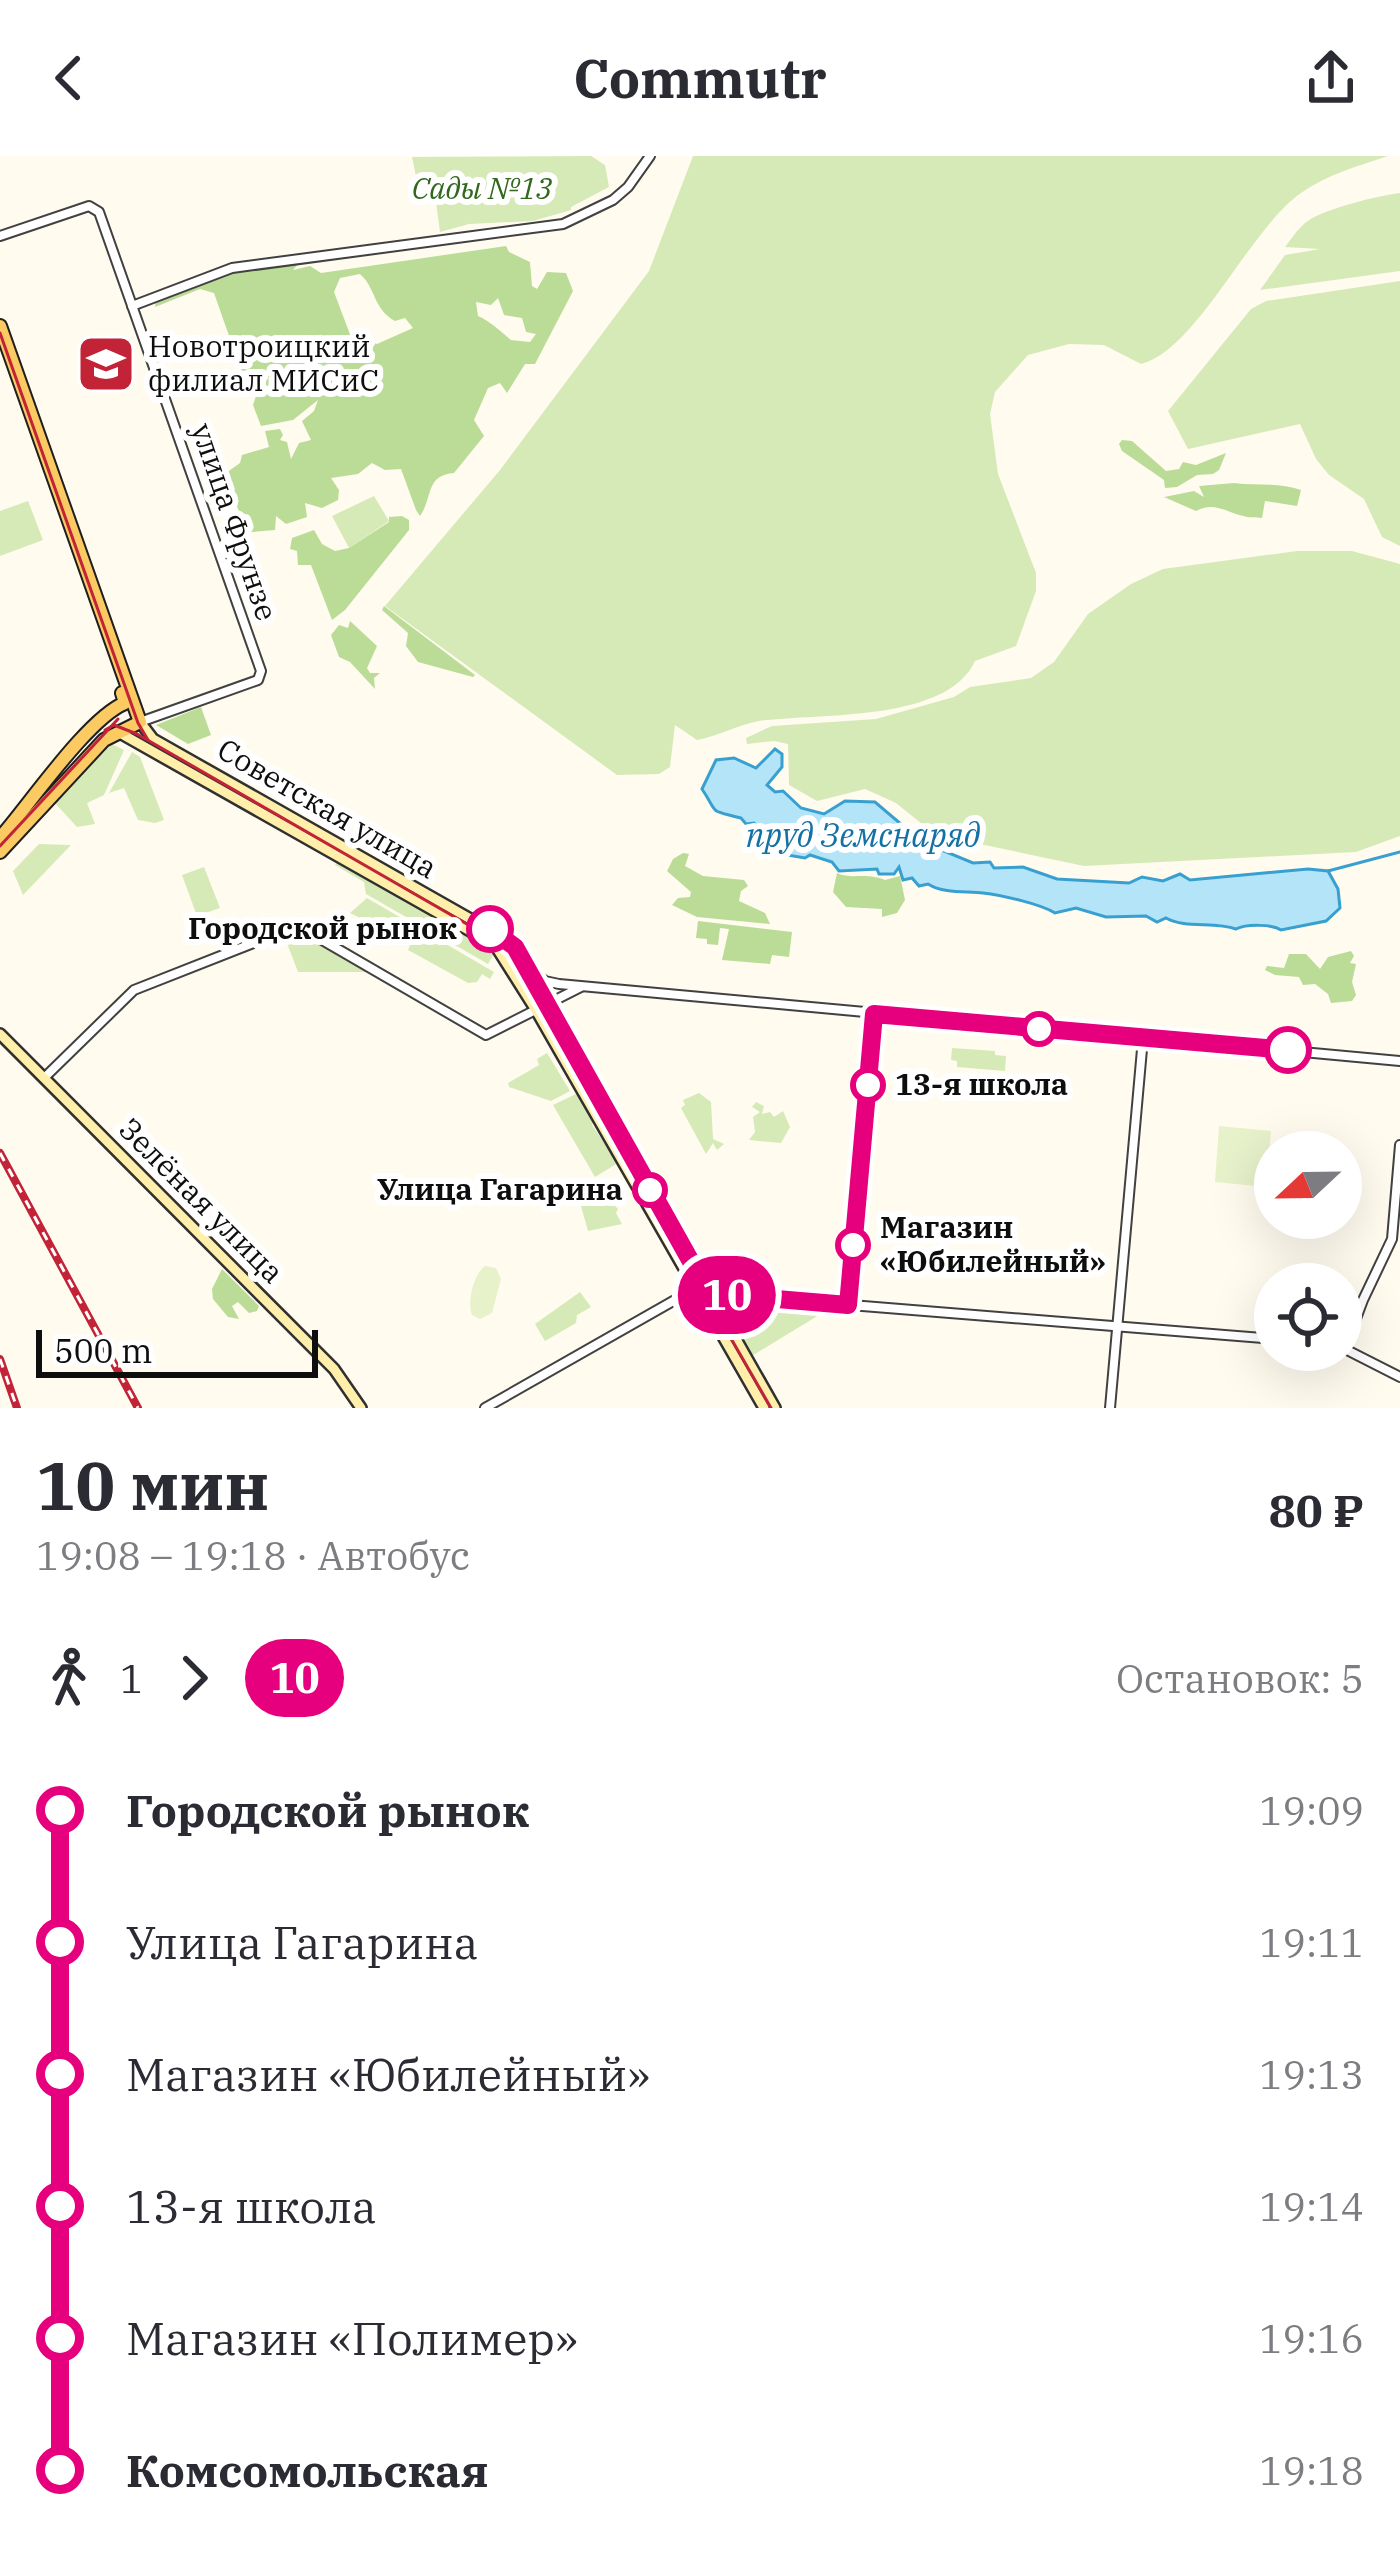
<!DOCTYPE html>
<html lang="ru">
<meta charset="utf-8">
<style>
body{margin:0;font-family:"IBM Plex Serif",serif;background:#f2f2f3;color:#2b2b33;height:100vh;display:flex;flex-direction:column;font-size:45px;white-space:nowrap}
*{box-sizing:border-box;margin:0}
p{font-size:39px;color:#7c7c81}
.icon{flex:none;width:66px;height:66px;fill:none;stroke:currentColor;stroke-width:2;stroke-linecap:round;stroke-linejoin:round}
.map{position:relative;height:1252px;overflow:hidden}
.sheet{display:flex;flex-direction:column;background:#fff;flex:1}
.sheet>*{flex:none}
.badge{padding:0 24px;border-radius:39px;font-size:42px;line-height:78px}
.needle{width:78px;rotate:248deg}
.fabs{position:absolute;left:1254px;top:975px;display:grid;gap:24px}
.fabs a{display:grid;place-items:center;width:108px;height:108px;border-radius:50%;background:#fff;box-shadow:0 12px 48px #0002;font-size:60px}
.scale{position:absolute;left:36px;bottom:30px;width:282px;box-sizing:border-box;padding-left:12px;border:6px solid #0e0e0e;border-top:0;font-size:33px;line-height:42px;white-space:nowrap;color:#0e0e0e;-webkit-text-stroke:9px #fff;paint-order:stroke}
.map>.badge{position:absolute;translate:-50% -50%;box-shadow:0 0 0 6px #fff}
.legs{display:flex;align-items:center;gap:18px;height:132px;padding:0 36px;font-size:39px}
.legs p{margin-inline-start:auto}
.summary{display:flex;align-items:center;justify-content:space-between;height:204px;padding:0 36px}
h1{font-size:66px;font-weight:700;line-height:90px}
ul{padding:0 36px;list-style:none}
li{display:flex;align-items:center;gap:42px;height:132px;font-size:45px}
li i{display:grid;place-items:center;width:18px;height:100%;margin:0 15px;background:currentColor}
li i::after{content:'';width:30px;height:30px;margin:-15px;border:9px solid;border-radius:50%;background:#fff}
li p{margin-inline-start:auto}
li:first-child i{background:linear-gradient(#0000 50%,currentColor 0)}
li:last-child i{background:linear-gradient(currentColor 50%,#0000 0)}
header{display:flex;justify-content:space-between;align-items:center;height:156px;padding:0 36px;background:#fff;font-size:54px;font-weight:700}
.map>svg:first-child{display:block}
</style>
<header><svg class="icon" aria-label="back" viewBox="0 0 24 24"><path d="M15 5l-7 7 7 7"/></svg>Commutr<svg class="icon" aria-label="share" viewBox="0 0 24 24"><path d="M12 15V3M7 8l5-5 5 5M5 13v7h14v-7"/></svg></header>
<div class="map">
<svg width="1400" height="1252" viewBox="0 0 1400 1252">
<rect width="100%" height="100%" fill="#fffbef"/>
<!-- green -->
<g fill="#d6eab8">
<polygon points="591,0 605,9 609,31 571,51 571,54 533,65 469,68 440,76 435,39 420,40 412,1"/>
<path d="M693,0H1388C1358,10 1326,19 1301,37C1249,73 1197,194 1141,208L1104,189L1069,188L1028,199L995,236L990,258L998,318L1036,417V435L1016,490L975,505C947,567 816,557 759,565C738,569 718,580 697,584L675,569L670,611L659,618L617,619L385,450L500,314L649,115Z"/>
<path d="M1400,37V115L1260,134L1285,99L1320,93L1285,91C1291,83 1298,73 1305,67C1322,53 1377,40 1400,37Z"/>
<polygon points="1400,125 1400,390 1382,381 1364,343 1329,319 1316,303 1300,268 1188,293 1168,255 1251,153 1266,145"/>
<polygon points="374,340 389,365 349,392 332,360"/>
<polygon points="28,345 43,384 0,400 0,355"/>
<polygon points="1297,395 1352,395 1400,408 1400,680 1356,696 1084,710 961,684 922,668 896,647 865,633 817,645 789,629 788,588 774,585 747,588 746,582 772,570 876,563 954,541 970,531 1031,522 1054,506 1088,458 1131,428 1163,413"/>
<polygon points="112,588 124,594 104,639 87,647 95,668 77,671 54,646"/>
<polygon points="132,596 140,601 164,664 155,667 138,664 124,632 109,637"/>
<polygon points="39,688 71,689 23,739 13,715"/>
<polygon points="338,704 491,793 495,796 488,808 366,738 364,726 335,709"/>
<polygon points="204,711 220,752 197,760 182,719"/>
<polygon points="367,742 494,816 490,823 482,818 477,826 468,827 408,794 411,787 350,757"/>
<path d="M287,776C319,780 344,801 367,816H298L285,782Z"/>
<polygon points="952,892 995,895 995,899 1006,900 1005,915 957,911 957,905 951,904"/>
<polygon points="547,897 570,935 551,945 509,931 508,927 539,909 537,903"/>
<polygon points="578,937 594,964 592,969 618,1007 595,1021 553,949"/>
<polygon points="699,937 711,946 713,983 724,988 717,994 713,987 706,998 681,952 685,949 683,944"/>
<polygon points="756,946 764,950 762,958 770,956 774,961 783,955 790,971 781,987 749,984 755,976 753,961 760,956 752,951"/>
<polygon points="618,1030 619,1037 608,1042 618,1053 616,1057 622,1068 588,1075 581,1050"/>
<polygon points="580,1136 591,1151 577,1159 576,1167 545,1185 535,1168"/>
<polygon points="720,1141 816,1149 824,1156 750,1201 718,1143"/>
</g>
<!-- forest -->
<g fill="#bbdc97" fill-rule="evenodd">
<path d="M506,90L509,96L530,106L532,130L537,133L547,116L566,117L573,135L535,208H525L507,237L500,227L488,232L474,264L484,280L454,317C425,319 433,342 420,360L416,354L401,313L385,314L372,307L358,318L331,322L339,334L338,344L322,352L305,347L307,361L286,368L276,360L275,374L252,376L245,371V358L239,356L226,317L240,307L242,299L269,291L265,275L280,273L283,279L280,284L287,286L291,303L299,287L311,284L302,265L314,255L318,244L293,264L261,270L253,249L257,237L248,234L214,137L200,133L155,151L156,144L239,112L254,115L258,110L299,107L293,114L310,110L321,117ZM360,118C376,132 373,153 395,165L405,162L413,172L377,188L351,181L334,136L340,122ZM498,142L504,159L522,162L526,176L536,178L530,186L511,184C500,175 490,165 478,160L476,146L491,149Z"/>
<polygon points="1122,284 1132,285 1166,315 1179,313 1183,306 1196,309 1226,297 1219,314 1213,318 1197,319 1177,331 1165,332 1164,324 1122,295 1119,288"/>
<path d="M1234,327C1257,330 1279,326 1301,334L1297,350L1265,345L1262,362C1256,361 1249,362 1243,360C1226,356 1214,345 1196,355L1164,341L1194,335L1204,341L1199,330Z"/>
<polygon points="402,360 409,364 409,374 345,454 332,464 311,409 298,409 297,395 290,393 292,382 314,374 322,388 335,395 349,392 389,366 389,361"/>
<polygon points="384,450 475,519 473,521 418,506 406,490 408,477 382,454"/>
<polygon points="350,465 377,490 367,512 370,517 380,517 374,522 375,533 350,506 339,501 331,479 339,469 348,472"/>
<polygon points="201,551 211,579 188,588 156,569"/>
<polygon points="683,697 689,698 685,710 703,720 744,724 748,730 741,735 739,745 765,757 770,768 697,761 672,749 678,742 690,741 691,736 667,715 673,703"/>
<path d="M837,717C851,724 865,716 885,724L900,720L905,744L897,757L882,761V753L846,751L833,736Z"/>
<polygon points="698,765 792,776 789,801 772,799 770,808 722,804 729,773 720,772 718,789 707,788 707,783 696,782"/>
<polygon points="1351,795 1354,800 1350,807 1356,808 1352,826 1356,839 1352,845 1331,847 1328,838 1315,828 1303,829 1299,821 1275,819 1265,814 1267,810 1284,812 1289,798 1306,798 1320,813 1328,801"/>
<polygon points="222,1113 259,1150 257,1155 249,1157 238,1146 232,1150 239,1163 228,1161 213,1143 212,1133"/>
</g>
<!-- pitch -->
<g fill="#e7f1ca">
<polygon points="1219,970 1271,975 1266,1031 1215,1026"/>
<path d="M485,1110L496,1112L501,1123L492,1157L480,1163L472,1159C467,1146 473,1119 485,1110Z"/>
</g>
<!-- water -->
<path fill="#b3e4f7" stroke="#38a0d0" stroke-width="3" d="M775,593L782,598V611L767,629L775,636L783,635L801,652L824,658L845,645L875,646L922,686L973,707L990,706L994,712L1023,711L1057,723L1129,727L1142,721L1163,725L1180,718L1190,724L1308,713L1328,715L1338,733L1340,752L1326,765L1281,774C1272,768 1246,768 1236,773C1214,765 1186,773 1166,762L1157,766L1146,760L1106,761L1076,752L1055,757C1041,748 1001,739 983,737C966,735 944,738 928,728L919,730L912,722L903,724L899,711L894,718H879L877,713L839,715L832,706L810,699L805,702L787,699L784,686L767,684L754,667L746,668L741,662C707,653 720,660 702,633L716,604L734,602L756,612Z"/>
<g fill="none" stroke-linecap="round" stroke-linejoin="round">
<!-- stream -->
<polyline stroke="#38a0d0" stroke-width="3" points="1328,715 1400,696"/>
<defs>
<g id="tertiary">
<polyline points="0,80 89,50 99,56 261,515 258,524 140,566"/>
<polyline points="132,150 232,112 563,68 613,44 628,31 650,0"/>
<polyline points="528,813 545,825 559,828 1400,905"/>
<polyline points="44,922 134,834 284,775 317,781 486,879 581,831"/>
<polyline points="848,1149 874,858"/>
<polyline points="1343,1192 1400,1221"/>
<polyline points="1345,1192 1363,1144 1392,1083 1400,989"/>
<polyline points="485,1252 696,1132 726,1139 1275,1183"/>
<polyline points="1110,1252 1143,882"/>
</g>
<g id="secondary">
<polyline points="140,566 153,583 511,786 775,1252"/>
<polyline points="120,577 495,789 536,854 764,1252"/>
<polyline points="0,878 334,1213 361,1252"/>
</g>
<g id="primary">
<polyline points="0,170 140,566 104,584 0,696"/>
<path d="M0,682C29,649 88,562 125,547L122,537"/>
</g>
</defs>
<!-- tertiary casing -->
<use href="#tertiary" stroke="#414141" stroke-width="12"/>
<!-- secondary casing -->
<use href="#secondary" stroke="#303030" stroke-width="14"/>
<!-- primary casing -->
<use href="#primary" stroke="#1f1f1f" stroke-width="16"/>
<!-- tertiary -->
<use href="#tertiary" stroke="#fff" stroke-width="8"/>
<!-- secondary -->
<use href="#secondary" stroke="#ffefaa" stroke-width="9"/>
<!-- primary -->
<use href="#primary" stroke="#fbca63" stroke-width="12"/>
<!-- tram -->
<g stroke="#c22337" stroke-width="3">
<polyline points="0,177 138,567 148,584"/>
<polyline points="105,574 114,569 137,578 505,790 771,1252"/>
<polyline points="0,690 118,563"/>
</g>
<defs>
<g id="rail">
<polyline points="0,997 138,1252"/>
<polyline points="0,1203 17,1252"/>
</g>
</defs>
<!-- rail casing -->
<use href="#rail" stroke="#c22337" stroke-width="8"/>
<!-- rail -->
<use href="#rail" stroke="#fff" stroke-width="3" stroke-dasharray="9" stroke-linecap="butt"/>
</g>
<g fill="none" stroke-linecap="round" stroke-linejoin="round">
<defs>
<polyline id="line-1" points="490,773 515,791 708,1136 716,1138 848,1149 874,858 1288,894"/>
</defs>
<!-- line-1 casing -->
<use href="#line-1" stroke="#fff" stroke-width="27"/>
<!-- line-1 -->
<use href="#line-1" stroke="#e6007e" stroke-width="18"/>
</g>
<!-- icons -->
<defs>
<symbol id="university-square" viewBox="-11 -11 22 22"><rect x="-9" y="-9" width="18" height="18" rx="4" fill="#c22337" stroke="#fff"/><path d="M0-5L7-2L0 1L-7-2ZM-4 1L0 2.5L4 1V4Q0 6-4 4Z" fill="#fff"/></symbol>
</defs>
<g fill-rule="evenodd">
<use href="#university-square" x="73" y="175" width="66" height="66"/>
</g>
<!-- markers -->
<g fill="#fff" stroke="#e6007e" stroke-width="6">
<circle cx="490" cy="773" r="21"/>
<circle cx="1039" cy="873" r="15"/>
<circle cx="1288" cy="894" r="21"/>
<circle cx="868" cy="929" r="15"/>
<circle cx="650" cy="1034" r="15"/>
<circle cx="853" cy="1089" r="15"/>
</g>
<g text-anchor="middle" stroke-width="12" stroke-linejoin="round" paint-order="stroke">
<!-- park labels -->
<g font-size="30" font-style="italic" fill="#32681d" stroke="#fff">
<text x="482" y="43">Сады №13</text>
</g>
<!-- poi labels -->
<g font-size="30" fill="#0e0e0e" stroke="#fff" text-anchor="start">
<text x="148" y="201">Новотроицкий<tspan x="148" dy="34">филиал МИСиС</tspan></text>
</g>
<!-- street labels -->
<g font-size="30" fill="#0e0e0e" stroke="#fff">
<text transform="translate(234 366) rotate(71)" y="10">улица Фрунзе</text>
<text transform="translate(327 653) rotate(30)" y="10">Советская улица</text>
<text transform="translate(201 1045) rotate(45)" y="10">Зелёная улица</text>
</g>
<!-- stop labels -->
<g font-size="30" font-weight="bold" fill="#0e0e0e" stroke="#fff" text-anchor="end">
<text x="457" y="783">Городской рынок</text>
<text x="895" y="939" text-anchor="start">13-я школа</text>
<text x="623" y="1044">Улица Гагарина</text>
<text x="880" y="1082" text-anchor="start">Магазин<tspan x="880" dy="34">«Юбилейный»</tspan></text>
</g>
<!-- water labels -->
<g font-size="33" font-style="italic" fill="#1471a3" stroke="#fff">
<text x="863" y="691">пруд Земснаряд</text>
</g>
</g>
</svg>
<div class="fabs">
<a><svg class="needle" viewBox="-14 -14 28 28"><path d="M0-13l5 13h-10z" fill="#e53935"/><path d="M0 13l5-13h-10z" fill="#7c7c81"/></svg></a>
<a><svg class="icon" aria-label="locate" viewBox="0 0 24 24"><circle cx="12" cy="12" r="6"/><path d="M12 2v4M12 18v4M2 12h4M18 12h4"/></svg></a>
</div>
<div class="scale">500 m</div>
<b class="badge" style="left:727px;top:1139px;background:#e6007e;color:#fff">10</b>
</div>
<section class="sheet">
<div class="summary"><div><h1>10 мин</h1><p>19:08 – 19:18 · Автобус</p></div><b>80 ₽</b></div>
<div class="legs"><svg class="icon" aria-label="walk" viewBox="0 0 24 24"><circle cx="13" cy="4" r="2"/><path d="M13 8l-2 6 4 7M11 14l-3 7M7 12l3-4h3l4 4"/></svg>1<svg class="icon" aria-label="forward" viewBox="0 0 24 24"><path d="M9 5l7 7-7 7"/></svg><b class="badge" style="background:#e6007e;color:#fff">10</b><p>Остановок: 5</p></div>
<ul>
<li><i style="color:#e6007e"></i><b>Городской рынок</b><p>19:09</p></li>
<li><i style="color:#e6007e"></i><span>Улица Гагарина</span><p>19:11</p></li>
<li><i style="color:#e6007e"></i><span>Магазин «Юбилейный»</span><p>19:13</p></li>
<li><i style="color:#e6007e"></i><span>13-я школа</span><p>19:14</p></li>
<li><i style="color:#e6007e"></i><span>Магазин «Полимер»</span><p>19:16</p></li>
<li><i style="color:#e6007e"></i><b>Комсомольская</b><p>19:18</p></li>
</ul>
</section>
